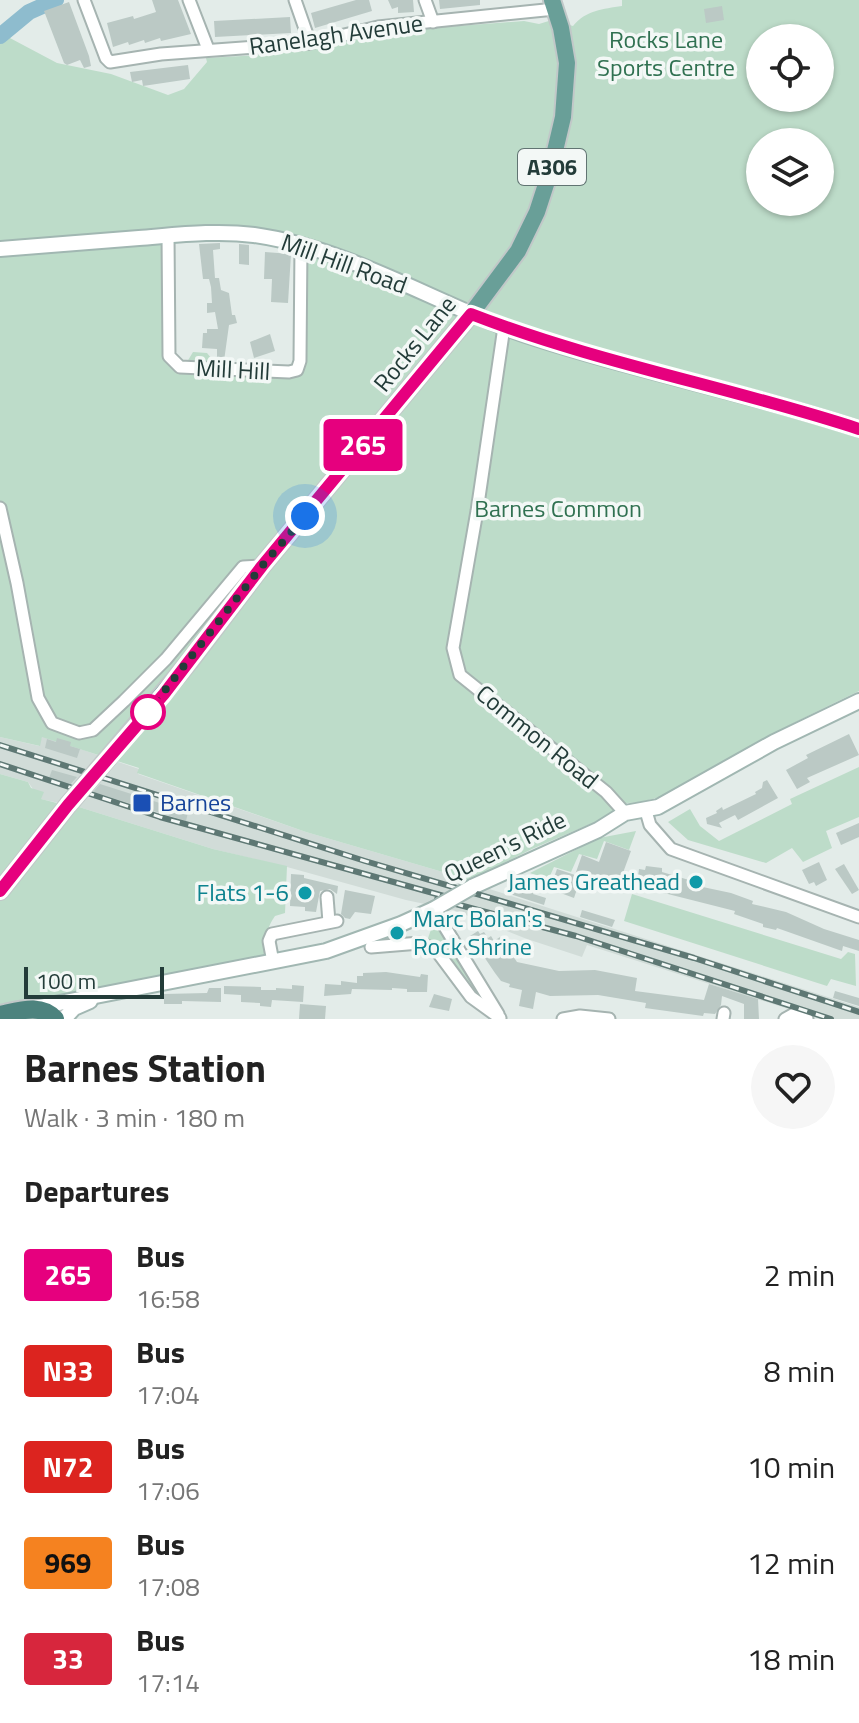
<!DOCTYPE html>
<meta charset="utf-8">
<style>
body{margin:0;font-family:"Titillium Web",sans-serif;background:#f6f6f6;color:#222;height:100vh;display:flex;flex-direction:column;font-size:30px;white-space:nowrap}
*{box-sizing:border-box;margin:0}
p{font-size:26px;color:#767676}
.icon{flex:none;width:44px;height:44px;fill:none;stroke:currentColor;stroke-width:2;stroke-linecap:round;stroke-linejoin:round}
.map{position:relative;height:1019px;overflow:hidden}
.sheet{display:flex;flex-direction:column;background:#fff;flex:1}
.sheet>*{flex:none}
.badge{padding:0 16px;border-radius:6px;font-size:28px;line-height:52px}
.fabs{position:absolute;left:746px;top:24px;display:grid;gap:16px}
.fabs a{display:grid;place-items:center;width:88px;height:88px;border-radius:50%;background:#fff;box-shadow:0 2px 6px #0004;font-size:40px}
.scale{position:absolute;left:24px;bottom:20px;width:140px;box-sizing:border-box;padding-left:8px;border:4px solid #233c39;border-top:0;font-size:22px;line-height:28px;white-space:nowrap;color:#233c39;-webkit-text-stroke:6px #f3f8f6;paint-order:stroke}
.you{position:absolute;width:40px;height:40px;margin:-20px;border:6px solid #fff;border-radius:50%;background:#1a73e8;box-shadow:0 0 0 12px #1a73e833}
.map>.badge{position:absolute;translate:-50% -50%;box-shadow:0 0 0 4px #fff}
h2{padding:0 24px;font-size:30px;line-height:72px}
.round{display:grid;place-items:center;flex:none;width:84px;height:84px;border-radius:42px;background:#f6f6f6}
.head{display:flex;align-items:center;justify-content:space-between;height:136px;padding:0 24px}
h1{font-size:38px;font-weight:700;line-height:60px}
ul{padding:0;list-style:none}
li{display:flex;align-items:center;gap:24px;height:96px;padding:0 24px}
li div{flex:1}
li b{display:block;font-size:30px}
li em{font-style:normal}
li .badge{min-width:88px;font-weight:700;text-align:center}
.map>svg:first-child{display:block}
</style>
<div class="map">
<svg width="859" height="1019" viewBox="0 0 859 1019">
<rect width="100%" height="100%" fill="#e3ece9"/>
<!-- built -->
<polygon fill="#d1dcd8" points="42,736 139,769 138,774 306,832 453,875 483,887 859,1007 859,1019 820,1019 587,945 582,957 527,939 453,910 406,900 287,867 213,849 79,807 40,799 28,782 0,774 0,737 39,746"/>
<!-- green -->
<g fill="#bddcc9" fill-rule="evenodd">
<path d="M622,0H859V691C824,708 788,725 754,744C715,766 673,802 627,803L616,813L532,849L466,882L453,875L306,832L137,773L139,768L42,737L40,746L0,737V40L8,37L57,63L111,74L168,95L184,89L207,62L206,58L261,55L324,46L379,32L524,21L539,24L552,20L573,26C586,10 603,9 622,6ZM760,38H820V98H760ZM760,142H820V202H760ZM231,238L294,251V366L215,363L207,353L193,352L187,362L173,357L175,242Z"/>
<polygon points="859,767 859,817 826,831 832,848 803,862 792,848 766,863 688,840 668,822 690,809 700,826 719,841 792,804 790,799"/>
<path d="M0,774L28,782L31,788L44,792L41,799L57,803L47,818L65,824L79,807L213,849L287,866L285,913L275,916C266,928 265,941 266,955L0,1007Z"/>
<polygon points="636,831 629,850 604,841 597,859 579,854 571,872 554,867 548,880 530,873 599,838"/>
<polygon points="632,894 841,959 848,952 855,954 856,986 831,979 827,986 624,921"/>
<polygon points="438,922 488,1007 427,941 433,924"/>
</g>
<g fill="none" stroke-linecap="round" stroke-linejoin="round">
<!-- river -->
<polyline stroke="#8ebcce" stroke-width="16" points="0,36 29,12 56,0"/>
</g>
<!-- building -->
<g fill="#bbc9c5">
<polygon points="152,0 178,0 191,34 161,41 160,38 145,43 144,40 129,45 128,42 113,47 107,23 133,16 134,19 156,12"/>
<polygon points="356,0 369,0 372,11 315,28 311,13"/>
<polygon points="388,0 413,0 414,12 398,13 398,7 392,9"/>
<polygon points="439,0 480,0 480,5 440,9"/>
<polygon points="69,2 89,56 91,66 84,68 80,60 67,65 64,63 44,11"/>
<polygon points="722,6 724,20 706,23 704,9"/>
<polygon points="290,17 291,33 215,37 214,21"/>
<polygon points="188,65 190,79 143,86 142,80 132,82 130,72"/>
<polygon points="220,243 220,249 213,250 215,278 219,278 221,290 229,293 232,315 235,315 237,323 229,325 224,361 217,360 217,349 202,348 203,333 207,333 207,329 218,329 215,312 207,313 207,303 212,303 211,287 209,279 203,279 199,244"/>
<polygon points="239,244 249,245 249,265 239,264"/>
<polygon points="265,252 291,254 288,303 271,302 272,279 264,279"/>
<polygon points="270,334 275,351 254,358 250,342"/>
<polygon points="849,734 859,755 807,778 810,782 797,789 786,770 808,758 806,755"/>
<polygon points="57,738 71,742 70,746 80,749 77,758 45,748 47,739 56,742"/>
<polygon points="52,770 77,777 70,785 49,778"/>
<polygon points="767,780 778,798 738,820 735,815 719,823 722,828 707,824 706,818 717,813 716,811 722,807 723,810 756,794 755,792 762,788 763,782"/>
<polygon points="100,784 188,812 186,821 93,792"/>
<polygon points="859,823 859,837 841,845 836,833"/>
<polygon points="606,842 631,851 617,889 575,875 582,855 599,862"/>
<polygon points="819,862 827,880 816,886 814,882 809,884 802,870"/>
<polygon points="844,864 859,890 852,894 835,869"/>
<polygon points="646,866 662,868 662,872 699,883 698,886 731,893 753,901 752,904 786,912 824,929 859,940 859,951 843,946 842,951 777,928 776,930 763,927 763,924 734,914 735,911 660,892 661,889 637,885 639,869 645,870"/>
<polygon points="557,869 581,877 574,898 550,889"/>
<polygon points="291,874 304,875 304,878 338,886 337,894 330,889 320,891 316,912 305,911 305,907 290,906"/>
<polygon points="524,876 538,881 533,894 546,898 544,905 510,894 512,887 519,889"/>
<polygon points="345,890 375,896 371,914 355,912 350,919 345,918 341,914"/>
<polygon points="582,910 615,920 612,927 580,917"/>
<polygon points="478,931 480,934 484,932 488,938 491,936 494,941 500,937 517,962 559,971 595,970 637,978 635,991 704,1000 709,984 758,999 759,1019 744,1019 744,1004 722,996 721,1005 715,1014 704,1013 703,1016 645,1008 646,1003 598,995 550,996 536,992 533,1009 519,1006 522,990 509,987 510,984 501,981 495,973 470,936"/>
<polygon points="386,972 420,977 421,974 428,975 427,992 407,992 407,989 392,988 392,990 352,989 351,994 324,996 325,984 341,985 341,981 357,983 357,976 363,976 363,973"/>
<polygon points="292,985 304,986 303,1002 272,1000 271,1007 260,1006 260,1003 241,1002 241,995 224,994 224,986 261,987 261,990 276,990 276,988 292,989"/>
<polygon points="209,988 221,988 221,1002 182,1001 182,1004 164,1004 164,994 207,993"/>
<polygon points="835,991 859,998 859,1006 833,998"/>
<polygon points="434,994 452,999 449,1011 429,1007"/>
<polygon points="300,1004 326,1006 325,1019 299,1019"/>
</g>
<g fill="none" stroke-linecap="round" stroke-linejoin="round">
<defs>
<g id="minor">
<polyline points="84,0 106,58 110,62 161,54 310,43 378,27 555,9"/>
<polyline points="189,0 208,49"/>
<polyline points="295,0 310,43"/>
<polyline points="425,0 433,22"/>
<polyline points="168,235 169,356 180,367 289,372 297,370 300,361 301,245"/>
<polyline points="504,327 477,511 453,648 460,675 606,792 625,813"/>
<polyline points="0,508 17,583 38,698 52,723 79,733 93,730 124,701 166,659 243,567 262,566"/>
<polyline points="646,811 650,825 671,849 859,917"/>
<polyline points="327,897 329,922"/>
<polyline points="434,909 498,1014"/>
<polyline points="371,947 420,943 436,950 471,997 500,1018"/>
<polyline points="273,962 269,941 272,934 337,921"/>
<polyline points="563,1019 580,1016 609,1019"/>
<polyline points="723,1019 724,1013"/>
<polyline points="785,1019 794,1014 807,1019"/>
</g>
<g id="secondary">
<path d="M0,249C46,245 93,242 139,238C177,235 216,230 254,235C354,249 443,309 538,339C644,373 753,394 859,429"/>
<polyline points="472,887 598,830 625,813 658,807 774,742 859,701"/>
<polyline points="34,1008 326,951 401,924 434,909"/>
<polyline points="64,1019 74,1008 90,1001"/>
</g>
<g id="primary">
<polyline points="108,758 190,661 262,566 471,314 518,251 537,212 550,172 563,117 567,63 561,28 552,0"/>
<polyline points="0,891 68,805"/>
</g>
<path id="trunk" d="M0,1015C19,1011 41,1003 55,1019"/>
</defs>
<!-- minor casing -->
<use href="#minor" stroke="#a6b4b1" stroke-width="15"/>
<!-- secondary casing -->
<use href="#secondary" stroke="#a1b7b2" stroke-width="18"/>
<!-- primary casing -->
<use href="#primary" stroke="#c1c8c8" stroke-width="20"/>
<!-- trunk casing -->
<use href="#trunk" stroke="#c1c8c8" stroke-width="22"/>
<!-- minor -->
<use href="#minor" stroke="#fff" stroke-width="11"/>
<!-- secondary -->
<use href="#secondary" stroke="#fff" stroke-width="14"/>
<!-- primary -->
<use href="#primary" stroke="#699f98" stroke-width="16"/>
<!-- trunk -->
<use href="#trunk" stroke="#4d837e" stroke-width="18"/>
<defs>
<g id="rail">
<polyline points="0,745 365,861 694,958 859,1012"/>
<polyline points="0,764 160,817 451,898"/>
<polyline points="437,899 576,936 831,1019"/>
</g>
</defs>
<!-- rail casing -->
<use href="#rail" stroke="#5e7874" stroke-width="6"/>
<!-- rail -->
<use href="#rail" stroke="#f3f8f6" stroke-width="3" stroke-dasharray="9" stroke-linecap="butt"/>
<defs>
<polyline id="secondary-bridge" points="434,909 472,887"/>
<polyline id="primary-bridge" points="68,805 108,758"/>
</defs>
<!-- secondary-bridge casing -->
<use href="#secondary-bridge" stroke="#a1b7b2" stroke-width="18" stroke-linecap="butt"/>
<!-- primary-bridge casing -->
<use href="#primary-bridge" stroke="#c1c8c8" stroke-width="20" stroke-linecap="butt"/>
<!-- secondary-bridge -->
<use href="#secondary-bridge" stroke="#fff" stroke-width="14"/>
<!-- primary-bridge -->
<use href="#primary-bridge" stroke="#699f98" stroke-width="16"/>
</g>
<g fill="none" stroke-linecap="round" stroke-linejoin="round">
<defs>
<path id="line" d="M0,891L68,805L164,694L262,566L471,314C597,363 731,387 859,429"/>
</defs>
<!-- line casing -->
<use href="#line" stroke="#fff" stroke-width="18"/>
<!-- line -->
<use href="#line" stroke="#e6007e" stroke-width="12"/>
<!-- walk -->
<polyline stroke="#233c39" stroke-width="8" stroke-dasharray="0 14.4" points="148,712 262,566 305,516"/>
</g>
<!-- markers -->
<circle fill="#fff" stroke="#e6007e" stroke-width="4" cx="148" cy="712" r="16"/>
<rect fill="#1a4fb4" stroke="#f3f8f6" stroke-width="3" x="132" y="793" width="20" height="20" rx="4"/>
<g fill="#0f9aa8" stroke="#f3f8f6" stroke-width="3">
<circle cx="696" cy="882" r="8"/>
<circle cx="305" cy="893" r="8"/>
<circle cx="397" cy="933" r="8"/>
</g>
<g text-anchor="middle" stroke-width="7" stroke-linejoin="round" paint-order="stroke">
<!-- shield labels -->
<rect fill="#f3f8f6" stroke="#617472" stroke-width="2" x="518" y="149" width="68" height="36" rx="6"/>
<g font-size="22" font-weight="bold" fill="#233c39">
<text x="552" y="175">A306</text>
</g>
<!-- street labels -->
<g font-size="24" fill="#233c39" stroke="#f3f8f6">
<text transform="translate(336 35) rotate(-8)" y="8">Ranelagh Avenue</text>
<text transform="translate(344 264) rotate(20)" y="8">Mill Hill Road</text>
<text transform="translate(415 344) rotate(-51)" y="8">Rocks Lane</text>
<text transform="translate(233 370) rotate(3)" y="8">Mill Hill</text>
<text transform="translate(537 737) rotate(39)" y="8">Common Road</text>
<text transform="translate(505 847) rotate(-26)" y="8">Queen's Ride</text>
</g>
<!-- park labels -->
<g font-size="24" fill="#307151" stroke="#f3f8f6">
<text x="666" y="48">Rocks Lane<tspan x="666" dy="28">Sports Centre</tspan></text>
<text x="558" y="517">Barnes Common</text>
</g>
<!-- transit labels -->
<g font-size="24" fill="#164399" stroke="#f3f8f6" text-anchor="start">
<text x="160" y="811">Barnes</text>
</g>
<!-- culture labels -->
<g font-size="24" fill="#0d838f" stroke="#f3f8f6" text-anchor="end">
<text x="680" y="890">James Greathead</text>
<text x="289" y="901">Flats 1-6</text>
<text x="413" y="927" text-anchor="start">Marc Bolan's<tspan x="413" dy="28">Rock Shrine</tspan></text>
</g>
</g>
</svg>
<div class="fabs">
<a><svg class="icon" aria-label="locate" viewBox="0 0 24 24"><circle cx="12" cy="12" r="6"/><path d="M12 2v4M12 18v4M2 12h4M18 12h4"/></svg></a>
<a><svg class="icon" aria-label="layers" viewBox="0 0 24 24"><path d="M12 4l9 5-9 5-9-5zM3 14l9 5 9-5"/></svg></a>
</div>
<div class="scale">100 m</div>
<div class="you" style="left:305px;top:516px"></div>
<b class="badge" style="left:363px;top:445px;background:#e6007e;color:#fff">265</b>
</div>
<section class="sheet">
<div class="head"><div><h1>Barnes Station</h1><p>Walk · 3 min · 180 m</p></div><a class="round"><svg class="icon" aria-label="heart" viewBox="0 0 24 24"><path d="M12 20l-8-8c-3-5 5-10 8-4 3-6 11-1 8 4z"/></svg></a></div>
<h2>Departures</h2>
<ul>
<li><span class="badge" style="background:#e6007e;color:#fff">265</span><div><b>Bus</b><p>16:58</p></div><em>2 min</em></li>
<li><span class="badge" style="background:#dc241f;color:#fff">N33</span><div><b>Bus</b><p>17:04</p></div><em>8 min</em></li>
<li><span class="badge" style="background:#dc241f;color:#fff">N72</span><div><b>Bus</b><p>17:06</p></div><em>10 min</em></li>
<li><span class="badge" style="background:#f58220;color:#111">969</span><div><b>Bus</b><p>17:08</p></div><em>12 min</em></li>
<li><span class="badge" style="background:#d7263d;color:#fff">33</span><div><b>Bus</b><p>17:14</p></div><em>18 min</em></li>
</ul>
</section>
